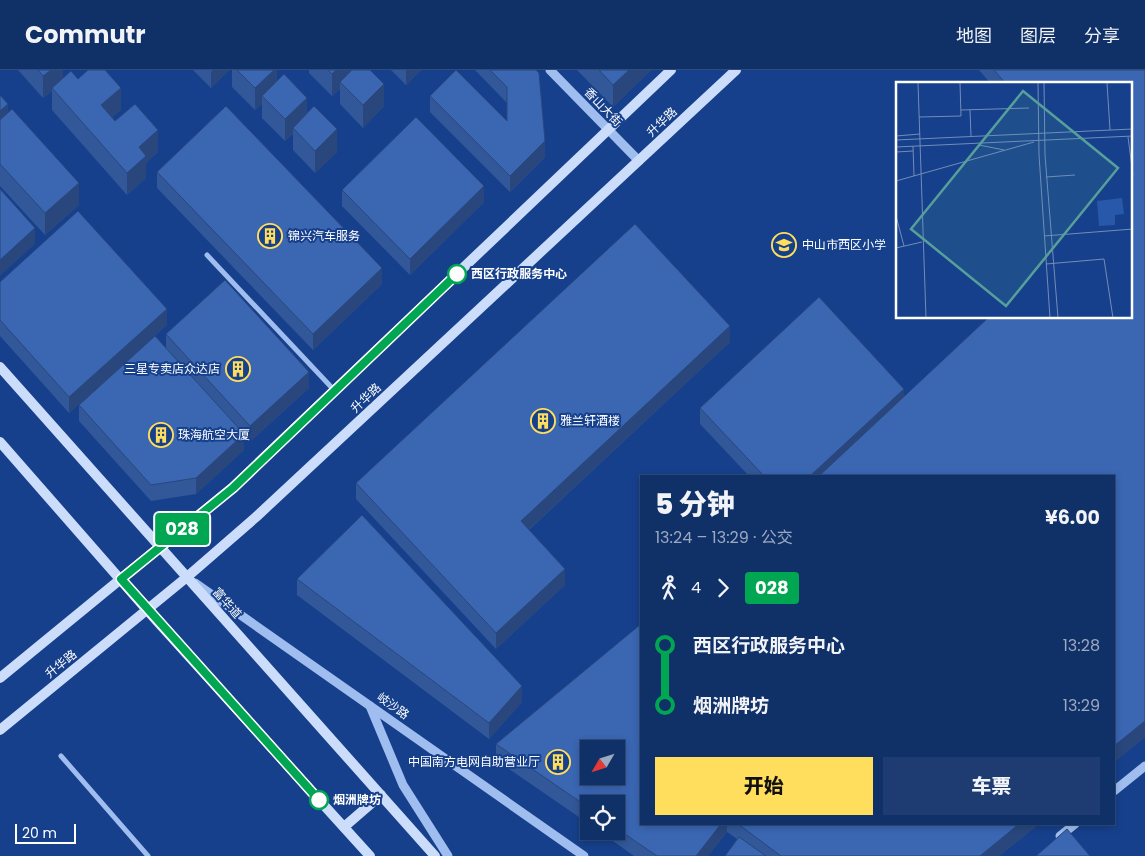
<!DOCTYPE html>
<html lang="zh">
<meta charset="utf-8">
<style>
body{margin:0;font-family:Poppins,"Noto Sans SC",sans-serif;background:#1e3c71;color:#f1f3f6;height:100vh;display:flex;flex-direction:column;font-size:19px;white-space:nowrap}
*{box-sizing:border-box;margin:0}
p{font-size:16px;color:#9ca9c0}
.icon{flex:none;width:28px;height:28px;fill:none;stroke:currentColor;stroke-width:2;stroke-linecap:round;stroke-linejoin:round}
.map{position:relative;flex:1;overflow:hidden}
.sheet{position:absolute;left:640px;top:405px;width:475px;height:350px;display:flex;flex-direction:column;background:#103068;border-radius:0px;box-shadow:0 2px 8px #0003,0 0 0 1px #304b7c}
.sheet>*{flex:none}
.badge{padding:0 10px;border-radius:4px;font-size:18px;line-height:32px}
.needle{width:32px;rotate:231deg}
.buttons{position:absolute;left:580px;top:670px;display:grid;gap:10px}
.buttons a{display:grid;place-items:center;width:45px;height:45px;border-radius:0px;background:#103068;box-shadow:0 2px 8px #0003,0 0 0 1px #304b7c;font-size:25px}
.scale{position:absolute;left:15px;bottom:12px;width:61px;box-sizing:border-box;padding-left:5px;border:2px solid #fff;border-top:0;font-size:14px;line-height:18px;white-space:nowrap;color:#fff;-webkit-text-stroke:4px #16408b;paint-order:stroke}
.map>.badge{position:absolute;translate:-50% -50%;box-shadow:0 0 0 2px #fff}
.legs{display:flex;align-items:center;gap:8px;height:55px;padding:0 15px;font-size:16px}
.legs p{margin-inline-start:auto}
.summary{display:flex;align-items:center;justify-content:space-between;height:85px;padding:0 15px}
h1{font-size:28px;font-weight:800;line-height:38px}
.primary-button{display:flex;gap:10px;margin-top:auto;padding:10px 15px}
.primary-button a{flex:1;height:58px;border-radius:0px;background:#ffdd5d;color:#111;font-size:20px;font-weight:800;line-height:58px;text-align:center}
.primary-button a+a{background:#1e3c71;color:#f1f3f6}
ul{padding:0 15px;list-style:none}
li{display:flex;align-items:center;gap:18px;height:60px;font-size:19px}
li i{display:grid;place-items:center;width:8px;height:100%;margin:0 6px;background:currentColor}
li i::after{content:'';width:12px;height:12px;margin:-6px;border:4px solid;border-radius:50%;background:#103068}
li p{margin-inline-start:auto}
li:first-child i{background:linear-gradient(#0000 50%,currentColor 0)}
li:last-child i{background:linear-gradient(currentColor 50%,#0000 0)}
header{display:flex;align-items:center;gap:30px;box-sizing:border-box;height:70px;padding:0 25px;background:#103068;border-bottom:1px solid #304b7c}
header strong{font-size:24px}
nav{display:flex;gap:28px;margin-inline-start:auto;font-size:18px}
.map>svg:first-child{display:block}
</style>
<header>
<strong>Commutr</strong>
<nav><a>地图</a><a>图层</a><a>分享</a></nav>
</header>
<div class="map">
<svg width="1145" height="786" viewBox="0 0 1145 786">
<rect width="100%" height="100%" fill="#16408b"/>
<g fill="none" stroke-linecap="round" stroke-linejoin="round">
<!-- minor -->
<g stroke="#9fbdef" stroke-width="5">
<polyline points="207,185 334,320"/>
<polyline points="61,686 148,786"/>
</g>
<!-- tertiary -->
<g stroke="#9fbdef" stroke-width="9">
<polyline points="550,0 639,91"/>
<polyline points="195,513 584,786"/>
<polyline points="370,636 403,715 448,786"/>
<polyline points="1114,721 1145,696"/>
<polyline points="1060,766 1075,754"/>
</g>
<!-- secondary -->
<g stroke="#ccddfb" stroke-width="10">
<polyline points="0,297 435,786"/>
<polyline points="0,372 147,540 370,786"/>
<polyline points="0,608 233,417 671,0"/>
<polyline points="0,660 187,507 256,447 736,0"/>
<polyline points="344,757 381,725"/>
</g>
</g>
<!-- wall -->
<g fill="#325899" fill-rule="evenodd">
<polygon points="18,0 63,0 63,8 78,9 121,40 112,47 115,51 158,82 146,93 146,108 127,125 52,40 52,21 43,28"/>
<polygon points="193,0 229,0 211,18"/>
<polygon points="232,0 277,0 277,11 307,44 337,82 315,103 293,80 293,64 285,71 262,48 262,34 255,40 232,17"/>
<polygon points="309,0 370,0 384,36 363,58 340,34 340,19 332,26 309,3"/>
<polygon points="391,0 421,0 406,15"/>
<polygon points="475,0 536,0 545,87 510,122 430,42 430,26 507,51 507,33"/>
<polygon points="577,0 651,0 613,37"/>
<polygon points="979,0 1145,0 1145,667 1114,692 1114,406 749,406 700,354 700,338 904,327 1131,248 1131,14 991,14"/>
<polygon points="0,25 8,43 79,135 45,165 0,116"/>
<polygon points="157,102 382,214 313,280 157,118"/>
<polygon points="342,120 484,132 410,205 342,136"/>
<polygon points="0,212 167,255 69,343 0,266"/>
<polygon points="166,264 309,318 250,372 244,365 244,380 196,424 151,431 79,351 79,335 166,278"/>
<polygon points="730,272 529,460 565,515 496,579 356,429 356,413"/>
<polygon points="297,509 522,632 489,669 297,525"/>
<path d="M641,554V754H1039L999,786H725L737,769L727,762L708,786H634L599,761H616V734H589V754L496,690V674ZM589,679H616V706H589Z"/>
</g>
<!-- shaded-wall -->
<g fill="#29477d">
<polygon points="51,0 63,0 63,11 52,18 52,21 43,28 43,6"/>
<polygon points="213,0 229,0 211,18 211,2"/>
<polygon points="274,0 277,0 277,19 262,26 262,34 255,40 255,18"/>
<polygon points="336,0 354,0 340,12 340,19 332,26 332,4"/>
<polygon points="406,0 421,0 406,15"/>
<polygon points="629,0 651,0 613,37 613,15"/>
<polygon points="384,14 384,36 363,58 363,35"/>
<polygon points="121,18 121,40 101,57 101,35"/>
<polygon points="307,28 307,50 293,58 293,64 285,71 285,49"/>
<polygon points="8,34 8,56 0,63 0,41"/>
<polygon points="337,59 337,82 315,103 315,81"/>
<polygon points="158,60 158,82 146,93 146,108 127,125 127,103 139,77"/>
<polygon points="545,71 545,87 510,122 510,106"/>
<polygon points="79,113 79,135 45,165 45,143"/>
<polygon points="484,116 484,132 410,205 410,189"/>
<polygon points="35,158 35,174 0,206 0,190"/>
<polygon points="382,198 382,214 313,280 313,264"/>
<polygon points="167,239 167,255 69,343 69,327"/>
<polygon points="730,256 730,272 521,467 521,451"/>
<polygon points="309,302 309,318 250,372 250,356"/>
<polygon points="904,319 904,335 827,406 810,406"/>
<polygon points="244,364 244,380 196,424 196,408"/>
<polygon points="565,499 565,515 496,579 496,563"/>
<polygon points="522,616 522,632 489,669 489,653"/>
<polygon points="1145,651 1145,667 1114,692 1114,676"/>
<polygon points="721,754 727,754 727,762 708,786 696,786"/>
<polygon points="1019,754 1039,754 999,786 980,786"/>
</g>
<!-- building -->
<g fill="#3a66b2" stroke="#29477d" fill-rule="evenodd">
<polygon points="38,0 51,0 43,6"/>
<polygon points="88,0 105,0 121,18 101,35 115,51 135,34 158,60 139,77 146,86 127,103 52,18 71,1 78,9"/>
<polygon points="237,0 274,0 255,18"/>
<polygon points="328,0 336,0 332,4"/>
<polygon points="352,0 370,0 384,14 363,35 340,12"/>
<polygon points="456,0 507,51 507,17 490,0 536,0 539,3 545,71 510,106 430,26"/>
<polygon points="599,0 629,0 613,15"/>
<polygon points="994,0 1145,0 1145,651 1114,676 1114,406 819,406 988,248 1131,248 1131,14 1006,14"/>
<polygon points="284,4 307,28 285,49 262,26"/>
<polygon points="0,25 8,34 0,41"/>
<polygon points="226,36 382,198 313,264 157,102"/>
<polygon points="314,36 337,59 315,81 293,58"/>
<polygon points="12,39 79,113 45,143 0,94 0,50"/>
<polygon points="416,47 484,116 410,189 342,120"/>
<polygon points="0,119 35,158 0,190"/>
<polygon points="78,141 167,239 69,327 0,250 0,212"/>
<polygon points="635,154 730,256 521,451 565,499 496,563 356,413"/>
<polygon points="225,210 309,302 250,356 166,264"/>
<polygon points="819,227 904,319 810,406 764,406 700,338"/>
<polygon points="155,266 244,364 196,408 151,415 79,335"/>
<polygon points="362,445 522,616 489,653 297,509"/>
<path d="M641,554V754H721L696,786H657L616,758V734H589V738L496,674ZM589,679H616V706H589Z"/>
<polygon points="738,754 1019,754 980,786 781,786"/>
<polygon points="1067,759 1090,786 1036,786"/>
<polygon points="739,767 766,786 725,786"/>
</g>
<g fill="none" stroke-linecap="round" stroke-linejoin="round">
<defs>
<polyline id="line-1" points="319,730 121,509 233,418 457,204"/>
</defs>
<!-- line-1 casing -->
<use href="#line-1" stroke="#fff" stroke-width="11"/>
<!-- line-1 -->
<use href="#line-1" stroke="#00a651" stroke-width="8"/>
</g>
<!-- icons -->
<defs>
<symbol id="building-ring" viewBox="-11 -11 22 22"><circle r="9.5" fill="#16408b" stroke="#ffdd5d" stroke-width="1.5"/><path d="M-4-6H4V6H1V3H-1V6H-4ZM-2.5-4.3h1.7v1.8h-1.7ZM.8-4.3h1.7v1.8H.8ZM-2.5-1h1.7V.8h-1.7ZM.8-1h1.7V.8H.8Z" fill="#ffdd5d"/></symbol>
<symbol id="school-ring" viewBox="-11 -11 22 22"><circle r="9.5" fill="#16408b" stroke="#ffdd5d" stroke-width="1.5"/><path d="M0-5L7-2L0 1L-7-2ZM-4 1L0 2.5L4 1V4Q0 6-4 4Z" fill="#ffdd5d"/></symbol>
</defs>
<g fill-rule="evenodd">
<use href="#building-ring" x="256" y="152" width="28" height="28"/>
<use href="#school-ring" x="770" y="161" width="28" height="28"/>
<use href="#building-ring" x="224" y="285" width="28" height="28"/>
<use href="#building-ring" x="529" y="337" width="28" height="28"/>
<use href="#building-ring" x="147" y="351" width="28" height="28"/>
<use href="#building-ring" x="544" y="678" width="28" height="28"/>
</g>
<!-- markers -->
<g fill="#fff" stroke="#00a651" stroke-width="2.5">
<circle cx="457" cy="204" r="9"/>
<circle cx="319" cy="730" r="9"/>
</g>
<g text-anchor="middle" stroke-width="4" stroke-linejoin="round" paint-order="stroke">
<!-- street labels -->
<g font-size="12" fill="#fff" stroke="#16408b">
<text transform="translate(603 37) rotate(46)" y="4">香山大街</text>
<text transform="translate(662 52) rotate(-43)" y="4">升华路</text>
<text transform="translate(366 328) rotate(-43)" y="4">升华路</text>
<text transform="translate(227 533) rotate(48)" y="4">富华道</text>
<text transform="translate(61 594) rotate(-39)" y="4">升华路</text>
<text transform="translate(393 636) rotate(35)" y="4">岐沙路</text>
</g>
<!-- poi labels -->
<g font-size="12" fill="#fff" stroke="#16408b" text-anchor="start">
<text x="288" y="170">锦兴汽车服务</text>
<text x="802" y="179">中山市西区小学</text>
<text x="220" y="303" text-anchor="end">三星专卖店众达店</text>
<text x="560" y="355">雅兰轩酒楼</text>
<text x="178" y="369">珠海航空大厦</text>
<text x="540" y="696" text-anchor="end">中国南方电网自助营业厅</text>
</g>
<!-- stop labels -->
<g font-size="12" font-weight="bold" fill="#fff" stroke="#16408b" text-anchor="start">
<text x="471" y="208">西区行政服务中心</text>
<text x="333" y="734">烟洲牌坊</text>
</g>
</g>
<!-- overview -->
<g transform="translate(896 12)">
<rect width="236" height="236" fill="#16408b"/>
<path d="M226,116L228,132L219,133V143L203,144L201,119Z" fill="#2858aa"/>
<path fill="none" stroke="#738cb9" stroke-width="1" d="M22,1L30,236M142,1L143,73L154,236M148,1L149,73L162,236M211,1L214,48M65,28L133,26M74,28L75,54M23,35L65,34L64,1M0,54L24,52M232,55L237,93M0,58L237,47M83,63L108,68M17,64L18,94M0,65L237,54M0,70L17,69M150,95L179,93M0,99L138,60M0,134L8,164M148,154L237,147M0,166L26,160M150,182L208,177L217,236"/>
<path fill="#579f9a" fill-opacity="0.15" stroke="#579f9a" stroke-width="2.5" d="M127,9L222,86L110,224L15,147Z"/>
<rect width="236" height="236" fill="none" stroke="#fff" stroke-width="2.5"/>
</g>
</svg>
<div class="buttons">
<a><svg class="needle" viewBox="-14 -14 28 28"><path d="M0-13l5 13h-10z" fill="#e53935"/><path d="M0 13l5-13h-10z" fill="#9ca9c0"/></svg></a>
<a><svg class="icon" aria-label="locate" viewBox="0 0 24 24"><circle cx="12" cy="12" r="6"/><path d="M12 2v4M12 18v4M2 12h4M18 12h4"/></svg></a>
</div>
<div class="scale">20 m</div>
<b class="badge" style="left:182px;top:459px;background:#00a651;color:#fff">028</b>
<section class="sheet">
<div class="summary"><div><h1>5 分钟</h1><p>13:24 – 13:29 · 公交</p></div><b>¥6.00</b></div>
<div class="legs"><svg class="icon" aria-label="walk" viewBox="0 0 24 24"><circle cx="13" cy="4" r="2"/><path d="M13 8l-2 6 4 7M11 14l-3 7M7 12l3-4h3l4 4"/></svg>4<svg class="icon" aria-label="forward" viewBox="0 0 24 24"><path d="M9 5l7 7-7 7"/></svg><b class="badge" style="background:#00a651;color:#fff">028</b></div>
<ul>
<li><i style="color:#00a651"></i><b>西区行政服务中心</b><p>13:28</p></li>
<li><i style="color:#00a651"></i><b>烟洲牌坊</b><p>13:29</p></li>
</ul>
<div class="primary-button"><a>开始</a><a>车票</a></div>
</section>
</div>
